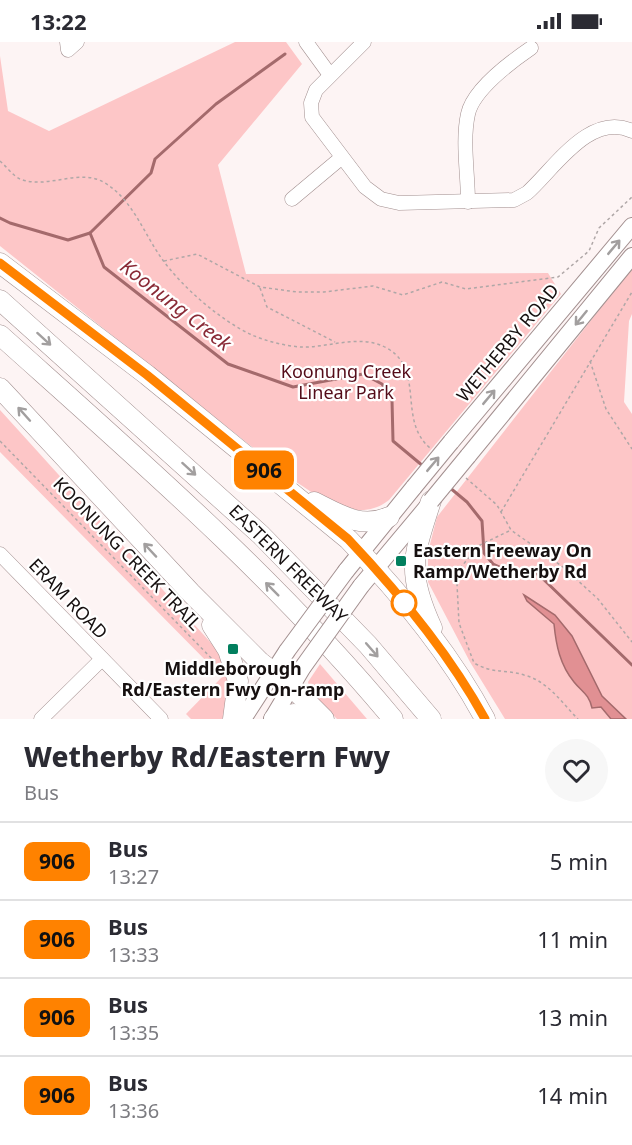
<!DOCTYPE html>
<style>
body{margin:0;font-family:"Noto Sans",sans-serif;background:#f7f7f7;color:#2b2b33;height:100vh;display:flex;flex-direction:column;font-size:22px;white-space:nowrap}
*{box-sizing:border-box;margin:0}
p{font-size:20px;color:#7c7c81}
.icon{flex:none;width:33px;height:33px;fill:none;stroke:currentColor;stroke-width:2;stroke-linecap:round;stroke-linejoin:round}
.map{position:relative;height:677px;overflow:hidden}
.sheet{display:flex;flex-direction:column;background:#fff;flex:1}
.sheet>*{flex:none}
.badge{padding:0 12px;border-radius:9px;font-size:21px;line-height:39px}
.map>.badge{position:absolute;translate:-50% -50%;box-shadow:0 0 0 3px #fff}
.round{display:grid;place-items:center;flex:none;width:63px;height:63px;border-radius:32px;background:#f7f7f7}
.summary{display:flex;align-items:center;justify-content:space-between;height:102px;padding:0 24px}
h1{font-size:28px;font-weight:800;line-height:45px}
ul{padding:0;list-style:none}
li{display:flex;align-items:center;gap:18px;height:78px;padding:0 24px;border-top:2px solid #e1e1e2}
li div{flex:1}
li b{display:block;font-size:22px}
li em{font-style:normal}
li .badge{min-width:66px;font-weight:700;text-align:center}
.status{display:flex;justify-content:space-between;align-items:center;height:42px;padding:0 30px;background:#fff;direction:ltr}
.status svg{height:16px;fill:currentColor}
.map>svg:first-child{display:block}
</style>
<div class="status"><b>13:22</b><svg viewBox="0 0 49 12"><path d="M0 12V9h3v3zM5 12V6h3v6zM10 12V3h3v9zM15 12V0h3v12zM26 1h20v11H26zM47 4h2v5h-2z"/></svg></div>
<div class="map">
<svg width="632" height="677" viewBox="0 0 632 677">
<rect width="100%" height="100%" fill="#fdf4f4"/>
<!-- green -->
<g fill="#fdc6c7">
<path d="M235,0H286L302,22L218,123L246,232L548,231L561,252L389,458C359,482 322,458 295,439L0,204V14L8,69L49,89Z"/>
<polygon points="632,226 632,272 629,279 624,360 632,372 632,677 505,677 470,620 428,540 428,510 437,475"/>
<path d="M0,368L221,612C228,632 234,657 222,677H191L186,672L222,635L0,410Z"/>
<polygon points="320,622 367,677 337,677 311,651 308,640"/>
</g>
<!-- water -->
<path fill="#e19093" stroke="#a46a6c" stroke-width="1.5" d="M524,553L555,573L572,594L602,654L626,677H611L601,665L592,666C589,652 582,650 574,640C560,623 556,603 554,582L527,559Z"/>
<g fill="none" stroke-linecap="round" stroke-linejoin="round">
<!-- stream -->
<g stroke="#a46a6c" stroke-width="3">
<polyline points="0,176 10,181 68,198 90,191 104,225 228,322 293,345 363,332 382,342 392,358 393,399 423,424"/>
<polyline points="90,191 151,131 155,117 216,62 285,12"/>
<polyline points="449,445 467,460 482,479 484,511 493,522 510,530 538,532 632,623"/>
</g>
<defs>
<g id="minor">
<polyline points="67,0 68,8 77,0"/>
<polyline points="306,0 330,33"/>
<path d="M364,0L316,48L311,61L312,75L365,145L381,157L399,161L514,158L527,151C554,127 590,69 632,89"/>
<polyline points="292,157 341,116"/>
<path d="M468,160C468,132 462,99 468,72C473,48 512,19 531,6"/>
<polyline points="0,512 161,677"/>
<polyline points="41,677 102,617"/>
</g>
<g id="major">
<polyline points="451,400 632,184"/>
<polyline points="468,414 632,214"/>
<polyline points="346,529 414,445"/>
<polyline points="361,544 427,465"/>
<polyline points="243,677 287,609"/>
<polyline points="272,677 303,625"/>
</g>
<g id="highway">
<path d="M0,221L147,333L348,497C400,551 450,611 485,677"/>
<polyline points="0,258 261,493 368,603 431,677"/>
<path d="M0,293C136,415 276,536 393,677"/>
<polyline points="0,346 191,551 260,620 292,645 324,677"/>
<path d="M431,459C413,515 406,529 432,586"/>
<path d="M314,460C340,473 361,487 389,475"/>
<polyline points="212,583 228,608 238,639 233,677"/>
<polyline points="274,677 294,672 306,677"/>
</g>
</defs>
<!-- minor casing -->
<use href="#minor" stroke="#a28f8f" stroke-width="15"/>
<!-- major casing -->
<use href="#major" stroke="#a28f8f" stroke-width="18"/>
<!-- highway casing -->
<use href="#highway" stroke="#a28f8f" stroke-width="21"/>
<!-- path -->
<g stroke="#afa7a7" stroke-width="1.5" stroke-dasharray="3 3" stroke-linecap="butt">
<path d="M0,119C6,124 13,134 20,137C48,148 79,125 105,141C133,158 144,192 162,217C183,246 220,278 252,293C266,299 285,304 301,305C330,306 363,290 390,308C424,330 398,379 430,406"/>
<polyline points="164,219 197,212 260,245 297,250 324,250 373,244 403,253 442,240 466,247 558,235 589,209 599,186 632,155"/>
<polyline points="260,246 267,265 335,300"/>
<polyline points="590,319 606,367 632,407"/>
<polyline points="0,399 217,622"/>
<polyline points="466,436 497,463 511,488 563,525 598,557 632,600"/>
<polyline points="501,470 632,250"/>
<path d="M509,489L478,504L462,524L457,542L459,581L474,621C493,632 505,627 524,633C548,639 561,660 578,677"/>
</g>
<!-- minor -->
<use href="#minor" stroke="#fff" stroke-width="14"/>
<!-- major -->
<use href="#major" stroke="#fff" stroke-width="16"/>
<!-- highway -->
<use href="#highway" stroke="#fff" stroke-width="20"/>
<defs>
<g id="major-bridge">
<polyline points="414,445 451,400"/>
<polyline points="431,459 468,414"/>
<polyline points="287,609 346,529"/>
<polyline points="303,625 361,544"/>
</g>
</defs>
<!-- major-bridge casing -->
<use href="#major-bridge" stroke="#a28f8f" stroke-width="18" stroke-linecap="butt"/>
<!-- major-bridge -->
<use href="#major-bridge" stroke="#fff" stroke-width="16"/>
</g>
<!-- one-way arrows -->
<defs><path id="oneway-shaft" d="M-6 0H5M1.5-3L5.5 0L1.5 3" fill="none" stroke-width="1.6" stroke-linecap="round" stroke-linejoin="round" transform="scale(1.5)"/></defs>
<g stroke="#a29f9f">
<use href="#oneway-shaft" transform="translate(614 205) rotate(-50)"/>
<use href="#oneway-shaft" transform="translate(581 276) rotate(129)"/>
<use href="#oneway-shaft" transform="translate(44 297) rotate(42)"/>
<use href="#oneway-shaft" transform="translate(489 355) rotate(-50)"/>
<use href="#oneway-shaft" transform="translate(24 372) rotate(-132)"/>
<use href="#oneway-shaft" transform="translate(433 422) rotate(-50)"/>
<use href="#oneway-shaft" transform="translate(189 427) rotate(42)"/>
<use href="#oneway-shaft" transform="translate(150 508) rotate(-133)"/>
<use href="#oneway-shaft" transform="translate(272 547) rotate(-135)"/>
<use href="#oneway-shaft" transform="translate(372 608) rotate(49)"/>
</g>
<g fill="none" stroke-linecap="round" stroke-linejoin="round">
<defs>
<path id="line" d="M0,221L147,333L348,497C400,552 449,611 485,677"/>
</defs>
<!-- line casing -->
<use href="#line" stroke="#fff" stroke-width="14"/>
<!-- line -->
<use href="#line" stroke="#ff8200" stroke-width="9"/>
</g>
<!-- markers -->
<g fill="#027f5e" stroke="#fff" stroke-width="2">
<rect x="395" y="513" width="12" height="12" rx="3"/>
<rect x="227" y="601" width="12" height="12" rx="3"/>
</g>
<circle fill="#fff" stroke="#ff8200" stroke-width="3" cx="404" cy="561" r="12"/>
<g text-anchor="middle" stroke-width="4.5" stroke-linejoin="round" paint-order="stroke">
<!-- street labels -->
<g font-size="18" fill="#161010" stroke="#fff">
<text transform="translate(508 301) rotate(-50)" y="6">WETHERBY ROAD</text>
<text transform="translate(127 512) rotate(46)" y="6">KOONUNG CREEK TRAIL</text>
<text transform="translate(288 522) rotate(45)" y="6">EASTERN FREEWAY</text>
<text transform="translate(68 557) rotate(46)" y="6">ERAM ROAD</text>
</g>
<!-- park labels -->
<g font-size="18" fill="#540c19" stroke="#fff">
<text x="346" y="336">Koonung Creek<tspan x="346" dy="21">Linear Park</tspan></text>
</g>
<!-- poi labels -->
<g font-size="18" font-weight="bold" fill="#161010" stroke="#fff" text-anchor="start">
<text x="413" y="515">Eastern Freeway On<tspan x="413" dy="21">Ramp/Wetherby Rd</tspan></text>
<text x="233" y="633" text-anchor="middle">Middleborough<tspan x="233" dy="21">Rd/Eastern Fwy On-ramp</tspan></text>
</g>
<!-- water labels -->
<g font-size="20" font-style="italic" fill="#8a2b37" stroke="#fff">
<text transform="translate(176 263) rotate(38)" y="7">Koonung Creek</text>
</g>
</g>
</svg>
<b class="badge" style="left:264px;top:428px;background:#ff8200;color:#111">906</b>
</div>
<section class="sheet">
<div class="summary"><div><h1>Wetherby Rd/Eastern Fwy</h1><p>Bus</p></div><a class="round"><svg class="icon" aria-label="heart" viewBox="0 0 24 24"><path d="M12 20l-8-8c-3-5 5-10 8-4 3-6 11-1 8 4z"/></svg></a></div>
<ul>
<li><span class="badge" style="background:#ff8200;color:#111">906</span><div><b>Bus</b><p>13:27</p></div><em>5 min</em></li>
<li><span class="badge" style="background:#ff8200;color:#111">906</span><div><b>Bus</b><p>13:33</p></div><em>11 min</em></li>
<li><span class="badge" style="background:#ff8200;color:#111">906</span><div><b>Bus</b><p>13:35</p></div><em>13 min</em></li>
<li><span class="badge" style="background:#ff8200;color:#111">906</span><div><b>Bus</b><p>13:36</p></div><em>14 min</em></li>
</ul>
</section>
